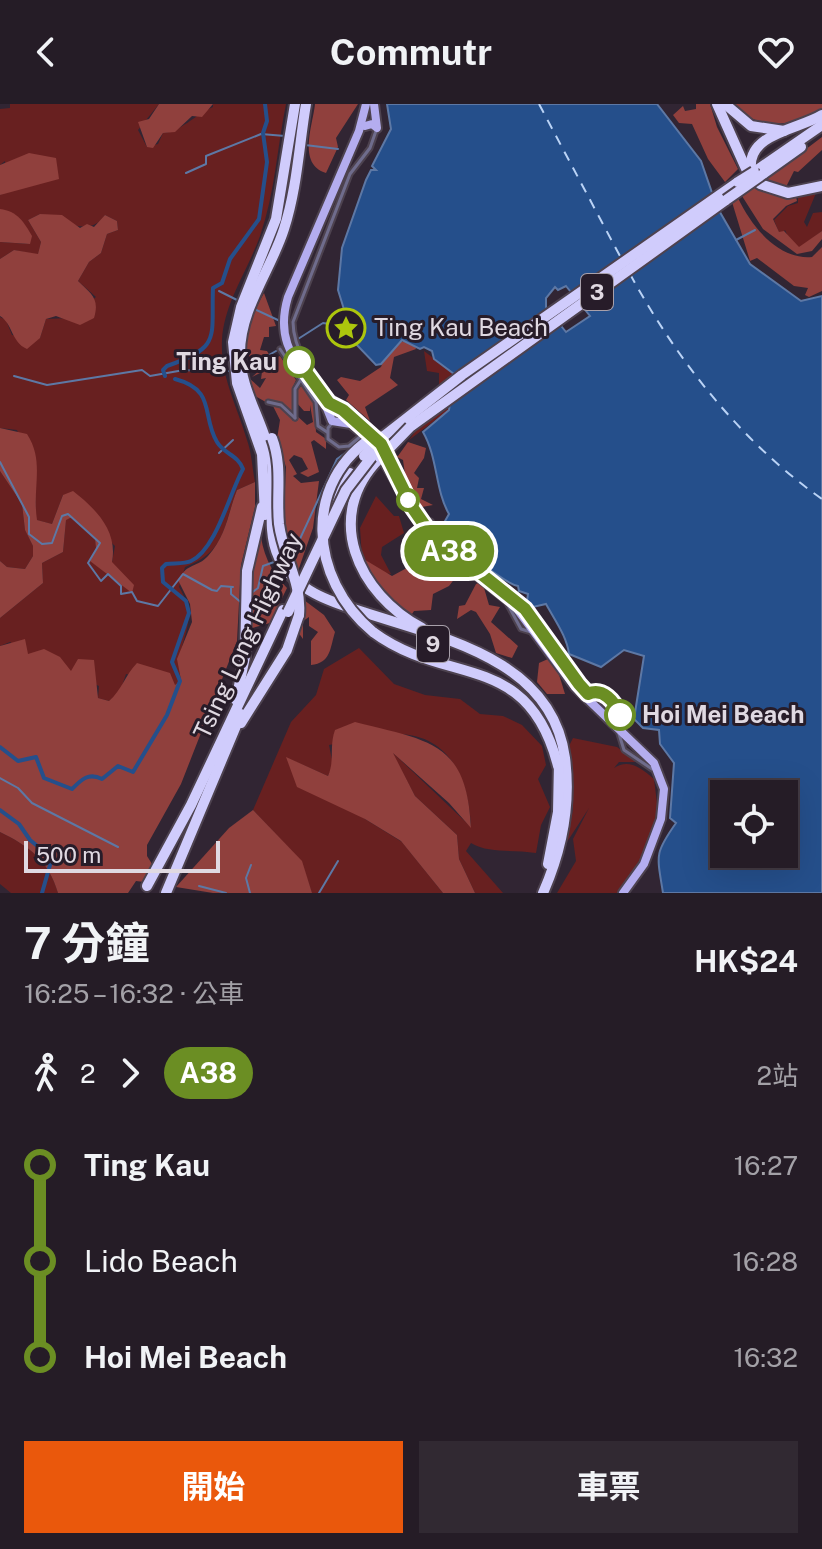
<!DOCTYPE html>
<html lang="zh-TW">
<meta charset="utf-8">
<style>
body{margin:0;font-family:"Public Sans","Noto Sans TC",sans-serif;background:#312932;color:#f1f3f6;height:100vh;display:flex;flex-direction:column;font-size:30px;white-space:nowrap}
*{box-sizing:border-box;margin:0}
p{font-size:26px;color:#a3a1a7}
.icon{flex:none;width:44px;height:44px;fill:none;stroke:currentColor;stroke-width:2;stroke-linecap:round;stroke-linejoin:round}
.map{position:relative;height:789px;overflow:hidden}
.panel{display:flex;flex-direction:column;background:#251c26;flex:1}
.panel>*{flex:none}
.badge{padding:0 16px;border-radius:26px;font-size:28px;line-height:52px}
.controls{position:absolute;left:710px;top:676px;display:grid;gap:16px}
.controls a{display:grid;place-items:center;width:88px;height:88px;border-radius:0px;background:#251c26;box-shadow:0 8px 32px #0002,0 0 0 2px #423a43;font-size:40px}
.scale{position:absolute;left:24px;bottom:20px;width:196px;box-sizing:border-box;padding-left:8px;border:4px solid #e0d9e2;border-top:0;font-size:22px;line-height:28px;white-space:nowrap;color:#e0d9e2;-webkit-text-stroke:6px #271c29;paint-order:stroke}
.map>.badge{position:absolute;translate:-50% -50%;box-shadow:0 0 0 4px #fff}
.legs{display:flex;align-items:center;gap:12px;height:88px;padding:0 24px;font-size:26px}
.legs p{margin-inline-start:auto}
.overview{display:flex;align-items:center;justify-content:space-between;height:136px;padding:0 24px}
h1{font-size:44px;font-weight:700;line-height:60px}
.button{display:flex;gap:16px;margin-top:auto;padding:16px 24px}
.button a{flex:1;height:92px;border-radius:0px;background:#ea580c;color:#fff;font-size:32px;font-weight:700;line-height:92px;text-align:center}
.button a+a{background:#312932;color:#f1f3f6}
ul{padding:0 24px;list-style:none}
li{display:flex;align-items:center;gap:28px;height:96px;font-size:30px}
li i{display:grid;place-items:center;width:12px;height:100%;margin:0 10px;background:currentColor}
li i::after{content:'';width:20px;height:20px;margin:-10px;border:6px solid;border-radius:50%;background:#251c26}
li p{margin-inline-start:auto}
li:first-child i{background:linear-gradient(#0000 50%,currentColor 0)}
li:last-child i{background:linear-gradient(currentColor 50%,#0000 0)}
header{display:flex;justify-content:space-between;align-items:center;height:104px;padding:0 24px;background:#251c26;font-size:36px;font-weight:700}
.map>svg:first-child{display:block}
</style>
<header><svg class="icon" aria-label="back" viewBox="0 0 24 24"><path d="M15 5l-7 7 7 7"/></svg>Commutr<svg class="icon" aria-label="heart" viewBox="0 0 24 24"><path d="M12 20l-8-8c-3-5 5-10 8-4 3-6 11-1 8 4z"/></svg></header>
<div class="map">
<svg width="822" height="789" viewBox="0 0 822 789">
<rect width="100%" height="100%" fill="#312533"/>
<!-- green -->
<g fill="#682020">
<path d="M10,0H159L138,26L147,43L158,40L163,29C180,28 195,11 213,3V0H286C277,44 275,89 260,132C248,166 224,199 222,236C220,272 237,302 247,336C252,350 252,364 255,378L237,386C223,422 226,448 185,463L179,483C203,523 173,533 181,576L174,582L126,570L120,588L109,597L98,594L99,582L28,551L10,538L0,542V514L43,479L42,459L63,448L66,415L73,413L95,434L96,445L90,457L112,458L115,442L63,391L52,420L36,416L35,376L17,326L0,324V213L6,216L12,231L40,234L46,215L69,214L96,193L78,177L89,158L101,149L107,130L118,126L117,117L105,111C89,135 62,115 40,110L28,116L41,138L38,151L14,146L0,155V138L29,140L0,105V91L6,88L5,57L0,61V5L10,4Z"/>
<polygon points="816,89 804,118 807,123 813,109 822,108 822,127 799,145 791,139 785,126 780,131 774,116 788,102 798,99 798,92"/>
<polygon points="424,247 454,270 449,306 409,336 435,299 435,286 439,282 439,269 427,267"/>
<polygon points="0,367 22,400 25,426 33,442 33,452 25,465 7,463 0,457"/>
<polygon points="376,392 394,412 399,412 404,429 382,443 381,451 391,470 383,469 362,454 360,424"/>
<path d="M359,544L394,580L425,591L460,595L480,610L503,612L522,621L542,642L546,661L538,675L550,703L541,721L536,749C514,745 489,750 471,739L466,747L503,789H475L459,755L457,731L415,692L391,647L471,723C469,679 452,631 398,630C376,629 351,637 329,641L333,661L328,672L287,654L365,715L402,738L443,789H312L301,757L253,706L291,618L316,591L324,565Z"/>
<path d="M573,634L617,643L636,658H619L614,664C629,654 642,665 654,675L657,699L661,700C655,735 639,762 618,789H557L576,757L573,735L589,704L567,738L573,705L569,642Z"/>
<path d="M0,728C29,742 49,757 58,789H11L0,780Z"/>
</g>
<!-- forest -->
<g fill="#90403d">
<polygon points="159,0 213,0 202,13 192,12 175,28 163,29 153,44 147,43 138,18 149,15"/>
<path d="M315,0H358L336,34L338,43L326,69C297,60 313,21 315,0Z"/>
<polygon points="696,0 710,0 717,23 738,65 725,78 708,55 692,20 679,19 673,11 683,2 685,7 696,5"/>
<path d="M728,0H822V6C787,25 759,25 728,0Z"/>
<polygon points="822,33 822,46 798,68 794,67 786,83 764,77"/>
<polygon points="29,49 56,54 59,75 0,91 0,61"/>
<polygon points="755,83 776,92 796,93 797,97 786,102 773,115 779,128 784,127 799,143 822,127 822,135 812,147 797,150 763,125 742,92"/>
<path d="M738,94C752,123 778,156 812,153L822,143V187L809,193L805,191L808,184L794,182L757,154L750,157L732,98Z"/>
<path d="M0,105C17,107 24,118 32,132L30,140L0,138Z"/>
<path d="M40,110L62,111L80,124L87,120L94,123L105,111L117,117L118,126L107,130L101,149L89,158L78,177C91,190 100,194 94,214L80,221L56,212L46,215L40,234L27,245C11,238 13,220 0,212V155L14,146L38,150L41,138L28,116Z"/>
<path d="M264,189L276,222L269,223V233H264L260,246L267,247L270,252L258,259L268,268L275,254L280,252L296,276L292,285L295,310L307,321L313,318L310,301V307H304L296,298V288L301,282L314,297L316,328L326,335V345L314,336L311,338L319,368L308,373L300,369L308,365L302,354L294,351L289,356L297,370L293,372L301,379L319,377L313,424L298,467L283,425L286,363L277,335L280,316L273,302L255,292L249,274L260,284L266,274L261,275L262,268L252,273L261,265C233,249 251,212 264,189Z"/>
<polygon points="399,237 414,240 416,245 394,253 390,274 398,281 365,303 370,317 346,296 349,291 337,276 341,273 360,277 381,263 386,250"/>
<path d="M0,324L27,330C45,358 32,382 37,416L52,420L63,391L73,387C96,405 118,427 112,458L134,481L132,489L90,457L96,445L95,434L72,413L66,416L63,448L42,459L43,479L0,514V457L7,463L25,465L33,452V442L25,426L22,400L0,367Z"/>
<polygon points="408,338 426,344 424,354 414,369 419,374 417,384 424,384 421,395 433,401 422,403 419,407 407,384 403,356 393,351 398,352"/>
<path d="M255,378V403L241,461L237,537L181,680L147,741V752L152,760L144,778L136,777L128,789H58C49,757 29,742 0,728V542L25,535L28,550L44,545L60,553L71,567L78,555L94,556L98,594L109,597C122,586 125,571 137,559L170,569L175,581L181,576L177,555L192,518L190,500L178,476C188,458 197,464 208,452C227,430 227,412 237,386Z"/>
<path d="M260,425C262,448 270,467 287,484L270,519L249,525L247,472Z"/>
<polygon points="362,454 392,472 416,459 425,462 431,473 445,470 444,465 451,459 459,469 449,482 433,490 431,506 414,507 410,513 384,491"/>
<polygon points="482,477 489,501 500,503 491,518 518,542 512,554 496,549 490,530 476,508 471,506 457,515 459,502 465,501 476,480"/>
<path d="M304,496L324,511L335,528C330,544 331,559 311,561V537L318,528L309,522V513L303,517V535L298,528Z"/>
<polygon points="548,555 557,564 565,590 547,590 537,578 539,559"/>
<path d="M355,618C429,637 467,637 471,724L449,699L393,649L415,692L457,731L459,755L475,789H443L401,737L365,715L297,683L286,653L328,672C335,656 329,643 335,626Z"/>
<polygon points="253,706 302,757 312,789 213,789 176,783 229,724"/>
</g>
<!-- water -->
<path fill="#254f8b" stroke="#5d78a5" stroke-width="2" fill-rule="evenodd" d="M387,0H657L701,57L717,103L750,160L801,197L822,192V789H663C657,751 654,750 676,719L670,714L674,659L660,640L659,626L643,624L634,615L644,552L624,546L601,563L569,550C567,533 556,518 546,500L533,503L527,497L528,490L519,487L518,482C504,479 492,464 476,459L473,446L465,447L453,436L445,417L449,410C435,386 438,354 423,328L449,306L454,270L434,255L432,247L424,243L420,245L402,236L381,260L376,261L354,238L338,186L342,144L366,76L371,66H376L372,62L391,25ZM566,182L590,212L566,228L546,203V194L555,183L558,186ZM724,690H784V750H724Z"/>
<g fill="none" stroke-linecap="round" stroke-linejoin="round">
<!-- stream -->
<g stroke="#5d78a5" stroke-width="2">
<polyline points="305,41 338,45"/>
<polyline points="186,69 206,60 206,52 261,30 285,32"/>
<polyline points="736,136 755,126"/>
<polyline points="219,187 239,197"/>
<polyline points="252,204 280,217"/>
<polyline points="298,235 323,219 350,223"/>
<polyline points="245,265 276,247"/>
<polyline points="14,272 47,281 142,266 150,272 184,266 231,267"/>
<polyline points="219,349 233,336"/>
<polyline points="0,358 29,413 29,430 42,440 52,439 62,412 68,410 100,439 88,459 101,477 108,470 121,482 121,490 132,488 137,497 158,502 183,470 212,486 217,487 221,482 233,483"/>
<polyline points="457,446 460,442"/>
<polyline points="292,452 337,355 348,347"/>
<polyline points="231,484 231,490 243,500"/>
<polyline points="250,490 258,484 263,462 274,458"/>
<polyline points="0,674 18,684 32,699 118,743"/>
<polyline points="199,782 226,789"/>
<polyline points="250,789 246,774 251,761"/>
<polyline points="319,789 338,757"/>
</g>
<!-- canal -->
<g stroke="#254f8b" stroke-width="4">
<path d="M165,272L163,266L167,262C222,243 211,234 213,184L222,179L230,155L259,115L267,58L263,29L267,17L265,0"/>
<path d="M0,643L18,657L36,653L44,674L72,685C81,676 88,668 102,675L118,662L133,668L167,611L180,577L172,558L189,509L186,497L163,478L162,464L166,460C174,459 185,460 191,457C216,446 230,388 243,365C238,351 224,350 217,338C201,312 217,286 175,275"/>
<polyline points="0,706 19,720 30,736 52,754 42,789"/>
</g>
<!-- ferry -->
<g stroke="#bad3f6" stroke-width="2" stroke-dasharray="10 8" stroke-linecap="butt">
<polyline points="539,0 621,154"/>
<path d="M630,170C677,256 741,338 822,395"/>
</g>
<defs>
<g id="minor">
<polyline points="280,245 316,298 318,322 327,328"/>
<polyline points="268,298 281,301 295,314"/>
<polyline points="295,314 295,285 300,277"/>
<polyline points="333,318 328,324 328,335 339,343 349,342"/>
<path d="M361,319C355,306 344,303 333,294C313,279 293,243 293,218L350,70L370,44L377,24"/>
<polyline points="422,414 431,417 440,438"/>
<polyline points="507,499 521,525 531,528"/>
<path d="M588,590C609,581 617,606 624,622"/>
<polyline points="619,630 624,646 652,665"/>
</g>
<g id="primary">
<path d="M366,0L359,27L288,193C270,253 316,269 332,317L351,320L372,337L427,431L514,501L575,583L654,659L664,685L661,715L644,760L623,789"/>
<polyline points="365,22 372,20 377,24 374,0"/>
<polyline points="325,295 359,320"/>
</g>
<g id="motorway">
<path d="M306,0C299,42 297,85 284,125C271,166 240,205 240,249C240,288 266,321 272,359C276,390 265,425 279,454C295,487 331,498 363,508C442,534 552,555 565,654C571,701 562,746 543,789"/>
<polyline points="717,0 747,67"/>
<polyline points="725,0 751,22 784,27"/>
<path d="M751,64C748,29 800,25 822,11"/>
<polyline points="754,68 822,21"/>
<polyline points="763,70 801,43"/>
<polyline points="760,80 788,89 822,82"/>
<polyline points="410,323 726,96"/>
<polyline points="384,332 462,271 738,78"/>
<path d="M380,354C322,412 358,490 422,524"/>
<polyline points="329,406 350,369"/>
<polyline points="265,411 262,350 237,279 233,238 241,203 276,115 295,0"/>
<path d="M373,528C447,583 528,545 558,662"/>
<polyline points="236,596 245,553 247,467 262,403"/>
<polyline points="241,619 287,546 299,511"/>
<polyline points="548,760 558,708 559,658"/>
<polyline points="147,782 191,701 283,506"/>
<polyline points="166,789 241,610"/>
</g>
</defs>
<!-- minor casing -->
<use href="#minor" stroke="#4d424f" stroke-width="7"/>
<!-- primary casing -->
<use href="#primary" stroke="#4d424f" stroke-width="12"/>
<!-- motorway casing -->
<use href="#motorway" stroke="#4d424f" stroke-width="14"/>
<!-- minor -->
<use href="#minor" stroke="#6f6c8c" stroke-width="3"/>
<!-- primary -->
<use href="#primary" stroke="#b4adef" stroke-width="8"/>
<!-- motorway -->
<use href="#motorway" stroke="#d0ccfc" stroke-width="10"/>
<defs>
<polyline id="minor-bridge" points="349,342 361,332 362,319"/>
<g id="motorway-bridge">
<polyline points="738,78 754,68"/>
<polyline points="726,96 763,70"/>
<path d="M272,334C283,363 276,390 279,420C283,452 302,478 299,511"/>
<polyline points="364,352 384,332"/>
<polyline points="380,354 410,323"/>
<polyline points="288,508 346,386 373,351"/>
<path d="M373,528C309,475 301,377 376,331"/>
</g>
</defs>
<!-- minor-bridge casing -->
<use href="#minor-bridge" stroke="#4d424f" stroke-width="7" stroke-linecap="butt"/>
<!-- motorway-bridge casing -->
<use href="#motorway-bridge" stroke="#4d424f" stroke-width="14" stroke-linecap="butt"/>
<!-- minor-bridge -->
<use href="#minor-bridge" stroke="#6f6c8c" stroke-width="3"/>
<!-- motorway-bridge -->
<use href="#motorway-bridge" stroke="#d0ccfc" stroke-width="10"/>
</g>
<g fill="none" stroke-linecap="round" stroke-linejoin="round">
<defs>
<path id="line-1" d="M299,258L329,299L343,306L381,340L412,403L430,429L525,505L579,580L588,590C603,583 615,598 620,611"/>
</defs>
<!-- line-1 casing -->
<use href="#line-1" stroke="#fff" stroke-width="18"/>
<!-- line-1 -->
<use href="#line-1" stroke="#6b8e23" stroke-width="12"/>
</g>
<!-- icons -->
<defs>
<symbol id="sight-ring" viewBox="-11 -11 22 22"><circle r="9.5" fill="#271c29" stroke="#adc60d" stroke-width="1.5"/><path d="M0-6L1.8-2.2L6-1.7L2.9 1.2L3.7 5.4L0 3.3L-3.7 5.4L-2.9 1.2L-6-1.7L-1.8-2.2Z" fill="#adc60d"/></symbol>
</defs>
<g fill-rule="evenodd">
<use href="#sight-ring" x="324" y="202" width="44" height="44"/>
</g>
<!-- markers -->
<g fill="#fff" stroke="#6b8e23" stroke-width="4">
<circle cx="299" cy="258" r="14"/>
<circle cx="408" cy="396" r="10"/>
<circle cx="620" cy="611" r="14"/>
</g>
<g text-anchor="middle" stroke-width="6" stroke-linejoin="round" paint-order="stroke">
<!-- shield labels -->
<g fill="#271c29" stroke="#a8a0aa" stroke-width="2">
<rect x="581" y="170" width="32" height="36" rx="6"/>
<rect x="417" y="522" width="32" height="36" rx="6"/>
</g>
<g font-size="22" font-weight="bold" fill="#e0d9e2">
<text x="597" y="196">3</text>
<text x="433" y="548">9</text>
</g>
<!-- poi labels -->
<g font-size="24" fill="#e0d9e2" stroke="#271c29" text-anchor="start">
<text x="374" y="232">Ting Kau Beach</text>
</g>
<!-- stop labels -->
<g font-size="24" font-weight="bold" fill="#e0d9e2" stroke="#271c29" text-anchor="end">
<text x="277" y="266">Ting Kau</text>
<text x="642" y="619" text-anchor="start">Hoi Mei Beach</text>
</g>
<!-- street labels -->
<g font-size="24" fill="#e0d9e2" stroke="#271c29">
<text transform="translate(248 532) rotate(-65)" y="8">Tsing Long Highway</text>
</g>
</g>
</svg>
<div class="controls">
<a><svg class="icon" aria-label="locate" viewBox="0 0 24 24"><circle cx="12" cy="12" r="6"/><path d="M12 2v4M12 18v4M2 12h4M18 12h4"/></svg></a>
</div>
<div class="scale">500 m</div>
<b class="badge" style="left:449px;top:447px;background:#6b8e23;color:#fff">A38</b>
</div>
<section class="panel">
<div class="overview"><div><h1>7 分鐘</h1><p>16:25 – 16:32 · 公車</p></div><b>HK$24</b></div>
<div class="legs"><svg class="icon" aria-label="walk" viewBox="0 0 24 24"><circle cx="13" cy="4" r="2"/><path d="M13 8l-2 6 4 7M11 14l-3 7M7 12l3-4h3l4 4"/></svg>2<svg class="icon" aria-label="forward" viewBox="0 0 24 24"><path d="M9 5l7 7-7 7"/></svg><b class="badge" style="background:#6b8e23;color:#fff">A38</b><p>2站</p></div>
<ul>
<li><i style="color:#6b8e23"></i><b>Ting Kau</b><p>16:27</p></li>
<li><i style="color:#6b8e23"></i><span>Lido Beach</span><p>16:28</p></li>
<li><i style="color:#6b8e23"></i><b>Hoi Mei Beach</b><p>16:32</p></li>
</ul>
<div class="button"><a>開始</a><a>車票</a></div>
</section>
